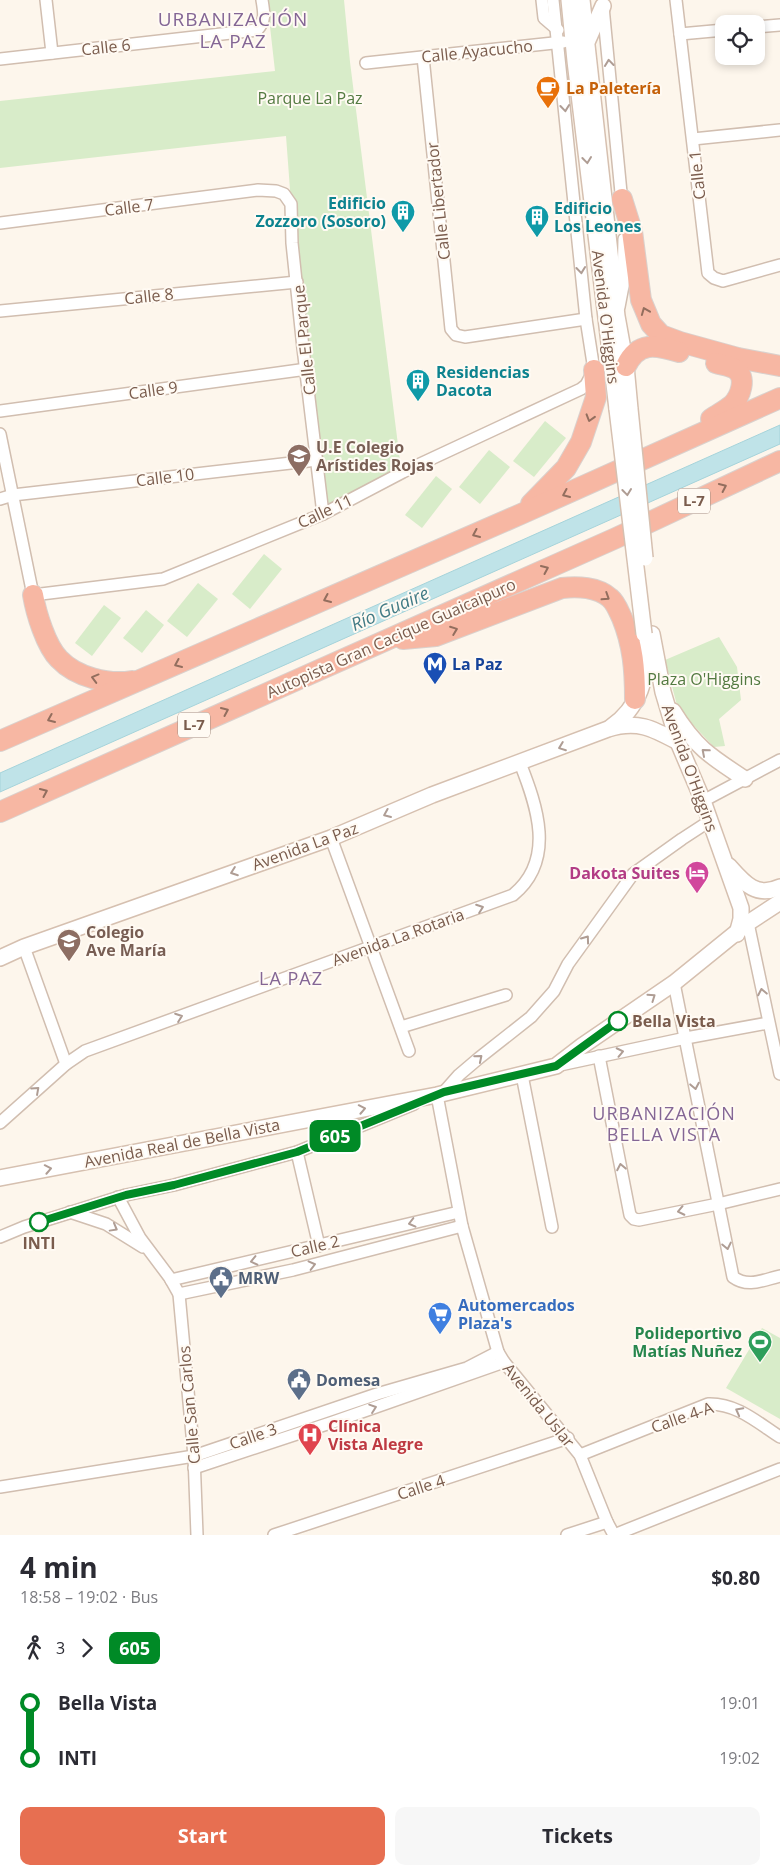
<!DOCTYPE html>
<meta charset="utf-8">
<style>
body{margin:0;font-family:"Open Sans",sans-serif;background:#f7f7f7;color:#2b2b33;height:100vh;display:flex;flex-direction:column;font-size:19px;white-space:nowrap}
*{box-sizing:border-box;margin:0}
p{font-size:16px;color:#7c7c81}
.icon{flex:none;width:28px;height:28px;fill:none;stroke:currentColor;stroke-width:2;stroke-linecap:round;stroke-linejoin:round}
.map{position:relative;height:1535px;overflow:hidden}
.sheet{display:flex;flex-direction:column;background:#fff;flex:1}
.sheet>*{flex:none}
.badge{padding:0 10px;border-radius:8px;font-size:18px;line-height:32px}
.tools{position:absolute;left:715px;top:15px;display:grid;gap:10px}
.tools a{display:grid;place-items:center;width:50px;height:50px;border-radius:10px;background:#fff;box-shadow:0 2px 8px #0003;font-size:25px}
.map>.badge{position:absolute;translate:-50% -50%;box-shadow:0 0 0 2px #fff}
.legs{display:flex;align-items:center;gap:8px;height:55px;padding:0 20px;font-size:16px}
.legs p{margin-inline-start:auto}
.head{display:flex;align-items:center;justify-content:space-between;height:85px;padding:0 20px}
h1{font-size:28px;font-weight:700;line-height:38px}
.primary-button{display:flex;gap:10px;margin-top:auto;padding:10px 20px}
.primary-button a{flex:1;height:58px;border-radius:10px;background:#e76f51;color:#fff;font-size:20px;font-weight:700;line-height:58px;text-align:center}
.primary-button a+a{background:#f7f7f7;color:#2b2b33}
ul{padding:0 20px;list-style:none}
li{display:flex;align-items:center;gap:18px;height:55px;font-size:19px}
li i{display:grid;place-items:center;width:8px;height:100%;margin:0 6px;background:currentColor}
li i::after{content:'';width:12px;height:12px;margin:-6px;border:4px solid;border-radius:50%;background:#fff}
li p{margin-inline-start:auto}
li:first-child i{background:linear-gradient(#0000 50%,currentColor 0)}
li:last-child i{background:linear-gradient(currentColor 50%,#0000 0)}
.map>svg:first-child{display:block}
</style>
<div class="map">
<svg width="780" height="1535" viewBox="0 0 780 1535">
<rect width="100%" height="100%" fill="#fdf6ec"/>
<!-- green -->
<g fill="#d8ecc9">
<polygon points="267,0 344,0 350,62 401,469 324,510 294,243 286,136 0,168 0,101 275,71"/>
<polygon points="545,421 566,438 534,477 513,461"/>
<polygon points="489,450 510,467 480,504 459,487"/>
<polygon points="436,476 452,489 422,528 405,515"/>
<polygon points="264,554 282,569 250,609 232,594"/>
<polygon points="198,583 218,599 187,637 167,621"/>
<polygon points="104,605 121,618 92,656 75,643"/>
<polygon points="146,610 164,625 142,653 123,638"/>
<polygon points="719,637 737,667 741,700 719,719 725,746 714,747 678,709 665,660"/>
<polygon points="762,1328 780,1338 780,1419 726,1388"/>
</g>
<!-- water -->
<polygon fill="#bfe3e8" stroke="#a5d3da" points="780,425 780,444 0,792 0,773"/>
<g fill="none" stroke-linecap="round" stroke-linejoin="round">
<defs>
<g id="street">
<polyline points="46,0 52,53"/>
<polyline points="542,0 544,18 558,30"/>
<polyline points="676,0 708,273 714,278 723,281 780,265"/>
<polyline points="603,7 622,203"/>
<polyline points="756,27 780,25"/>
<polyline points="680,34 724,30"/>
<polyline points="423,57 451,329 456,335 465,337 586,319"/>
<path d="M0,59L257,30C266,21 264,12 262,0"/>
<polyline points="366,63 563,42"/>
<polyline points="693,139 780,130"/>
<polyline points="0,223 258,190 276,191 284,194 291,204 292,243 303,348 323,514"/>
<polyline points="619,307 623,286 624,239"/>
<polyline points="0,311 297,282"/>
<polyline points="0,411 307,369"/>
<polyline points="0,434 33,595 163,579 323,514 403,472 581,389 586,385 594,370 586,319 553,0"/>
<polyline points="0,499 13,495 317,460"/>
<polyline points="703,801 780,760"/>
<polyline points="331,838 409,1051"/>
<polyline points="748,923 780,1074"/>
<polyline points="24,947 66,1064"/>
<path d="M674,983L733,1277C748,1288 763,1280 780,1276"/>
<polyline points="401,1027 506,995"/>
<polyline points="599,1056 630,1215 634,1219 639,1220 718,1204 780,1189"/>
<polyline points="560,1065 686,1038 768,1023"/>
<polyline points="522,1075 552,1227"/>
<polyline points="444,1092 459,1075 479,1058 531,1017 554,991 568,964 633,874 682,839 705,824 711,823"/>
<polyline points="431,1097 437,1095 462,1226 498,1352 504,1362 580,1455 607,1522 614,1535"/>
<path d="M0,1123L66,1064L85,1051L513,895C556,860 537,806 520,763"/>
<polyline points="297,1152 319,1246"/>
<polyline points="118,1197 140,1238 170,1278 179,1294 194,1456 197,1535"/>
<polyline points="70,1212 106,1224 143,1247"/>
<polyline points="0,1237 24,1227 126,1195 174,1185 297,1152 414,1104"/>
<polyline points="171,1280 459,1212"/>
<polyline points="179,1294 293,1270 462,1226"/>
<path d="M580,1455L708,1404C736,1403 757,1422 780,1437"/>
<polyline points="194,1468 333,1422 504,1362"/>
<polyline points="0,1487 194,1456 377,1394 467,1368 498,1352"/>
<polyline points="274,1535 568,1438"/>
<polyline points="567,1535 607,1522"/>
<polyline points="614,1535 780,1469"/>
</g>
<g id="secondary">
<polyline points="569,0 575,61 617,409"/>
<polyline points="582,0 617,316 626,366 630,409"/>
<polyline points="588,40 603,6"/>
<polyline points="652,634 663,692 678,742 703,801 741,908 741,919 737,934"/>
<path d="M673,711C695,747 711,757 745,779"/>
<path d="M611,727C638,709 650,675 646,644"/>
<path d="M729,866C744,883 756,898 780,887"/>
<path d="M0,958L24,947L331,838L432,795L608,729C637,720 652,728 678,742"/>
<polyline points="0,1178 437,1095 556,1066 582,1046 674,983 748,923 780,902"/>
</g>
<g id="highway">
<polyline points="622,199 632,231 641,300 651,324 661,335 680,342 738,358 780,366"/>
<path d="M626,366C638,341 656,345 679,352"/>
<path d="M711,419C718,414 726,410 732,405C740,397 748,377 735,369C730,366 722,365 716,363"/>
<polyline points="531,504 566,468 581,442 596,397 594,370"/>
<path d="M33,595C36,613 46,646 59,659C76,677 108,685 132,681"/>
<path d="M403,639L436,636L562,588C577,586 598,587 610,598C616,603 619,612 622,618C633,645 635,670 635,699"/>
<polyline points="0,741 521,514 780,398"/>
<polyline points="0,812 616,538 780,461"/>
</g>
</defs>
<!-- street casing -->
<use href="#street" stroke="#d1beb0" stroke-width="14"/>
<!-- secondary casing -->
<use href="#secondary" stroke="#d6c0b0" stroke-width="18"/>
<!-- highway casing -->
<use href="#highway" stroke="#dad1cd" stroke-width="22"/>
<!-- street -->
<use href="#street" stroke="#fff" stroke-width="11"/>
<!-- secondary -->
<use href="#secondary" stroke="#fff" stroke-width="15"/>
<!-- highway -->
<use href="#highway" stroke="#f7b7a3" stroke-width="20"/>
<defs>
<g id="secondary-bridge">
<polyline points="617,409 644,634"/>
<polyline points="630,409 645,558"/>
</g>
</defs>
<!-- secondary-bridge casing -->
<use href="#secondary-bridge" stroke="#d6c0b0" stroke-width="18" stroke-linecap="butt"/>
<!-- secondary-bridge -->
<use href="#secondary-bridge" stroke="#fff" stroke-width="15"/>
</g>
<!-- one-way arrows -->
<defs><path id="oneway-chevron" d="M-2-3.5L2.5 0L-2 3.5" fill="none" stroke-width="1.6" stroke-linecap="round" stroke-linejoin="round" transform="scale(1.25)"/></defs>
<g stroke="#af9d94">
<use href="#oneway-chevron" transform="translate(609 63) rotate(-96)"/>
<use href="#oneway-chevron" transform="translate(565 108) rotate(84)"/>
<use href="#oneway-chevron" transform="translate(587 160) rotate(83)"/>
<use href="#oneway-chevron" transform="translate(581 270) rotate(84)"/>
<use href="#oneway-chevron" transform="translate(627 492) rotate(83)"/>
<use href="#oneway-chevron" transform="translate(562 747) rotate(159)"/>
<use href="#oneway-chevron" transform="translate(705 752) rotate(-139)"/>
<use href="#oneway-chevron" transform="translate(387 814) rotate(157)"/>
<use href="#oneway-chevron" transform="translate(234 872) rotate(160)"/>
<use href="#oneway-chevron" transform="translate(480 908) rotate(-20)"/>
<use href="#oneway-chevron" transform="translate(586 939) rotate(-54)"/>
<use href="#oneway-chevron" transform="translate(762 992) rotate(-101)"/>
<use href="#oneway-chevron" transform="translate(652 997) rotate(-35)"/>
<use href="#oneway-chevron" transform="translate(179 1017) rotate(-20)"/>
<use href="#oneway-chevron" transform="translate(620 1052) rotate(-12)"/>
<use href="#oneway-chevron" transform="translate(479 1058) rotate(-40)"/>
<use href="#oneway-chevron" transform="translate(695 1086) rotate(79)"/>
<use href="#oneway-chevron" transform="translate(36 1090) rotate(-42)"/>
<use href="#oneway-chevron" transform="translate(362 1109) rotate(-11)"/>
<use href="#oneway-chevron" transform="translate(621 1167) rotate(-101)"/>
<use href="#oneway-chevron" transform="translate(48 1169) rotate(-11)"/>
<use href="#oneway-chevron" transform="translate(681 1211) rotate(168)"/>
<use href="#oneway-chevron" transform="translate(412 1223) rotate(166)"/>
<use href="#oneway-chevron" transform="translate(114 1228) rotate(29)"/>
<use href="#oneway-chevron" transform="translate(727 1246) rotate(78)"/>
<use href="#oneway-chevron" transform="translate(254 1261) rotate(167)"/>
<use href="#oneway-chevron" transform="translate(312 1265) rotate(-14)"/>
<use href="#oneway-chevron" transform="translate(373 1408) rotate(-19)"/>
<use href="#oneway-chevron" transform="translate(739 1411) rotate(-152)"/>
</g>
<g stroke="#936e5e">
<use href="#oneway-chevron" transform="translate(645 311) rotate(-112)"/>
<use href="#oneway-chevron" transform="translate(590 418) rotate(107)"/>
<use href="#oneway-chevron" transform="translate(723 487) rotate(-25)"/>
<use href="#oneway-chevron" transform="translate(566 494) rotate(156)"/>
<use href="#oneway-chevron" transform="translate(476 534) rotate(156)"/>
<use href="#oneway-chevron" transform="translate(545 569) rotate(-24)"/>
<use href="#oneway-chevron" transform="translate(606 597) rotate(33)"/>
<use href="#oneway-chevron" transform="translate(327 599) rotate(156)"/>
<use href="#oneway-chevron" transform="translate(454 630) rotate(-21)"/>
<use href="#oneway-chevron" transform="translate(178 664) rotate(156)"/>
<use href="#oneway-chevron" transform="translate(95 678) rotate(-165)"/>
<use href="#oneway-chevron" transform="translate(225 711) rotate(-24)"/>
<use href="#oneway-chevron" transform="translate(51 719) rotate(157)"/>
<use href="#oneway-chevron" transform="translate(44 792) rotate(-24)"/>
</g>
<g fill="none" stroke-linecap="round" stroke-linejoin="round">
<defs>
<polyline id="line-1" points="39,1222 126,1195 174,1185 297,1152 444,1092 556,1066 618,1021"/>
</defs>
<!-- line-1 casing -->
<use href="#line-1" stroke="#fff" stroke-width="11"/>
<!-- line-1 -->
<use href="#line-1" stroke="#008a26" stroke-width="8"/>
</g>
<!-- icons -->
<defs>
<symbol id="cafe-pin" viewBox="-11 -11 22 30"><path d="M0 17L-7.5 6A9.5 9.5 0 1 1 7.5 6Z" fill="#e8710a" stroke="#fffaf3"/><path d="M-5.5-4.5H6V0H3Q3 3.5 0 3.5H-2.5Q-5.5 3.5-5.5 0ZM3-3.2v2h1.7v-2ZM-6 4.5H4V6H-6Z" fill="#fff"/></symbol>
<symbol id="building-pin" viewBox="-11 -11 22 30"><path d="M0 17L-7.5 6A9.5 9.5 0 1 1 7.5 6Z" fill="#0f9aa8" stroke="#fffaf3"/><path d="M-4-6H4V6H1V3H-1V6H-4ZM-2.5-4.3h1.7v1.8h-1.7ZM.8-4.3h1.7v1.8H.8ZM-2.5-1h1.7V.8h-1.7ZM.8-1h1.7V.8H.8Z" fill="#fff"/></symbol>
<symbol id="school-pin" viewBox="-11 -11 22 30"><path d="M0 17L-7.5 6A9.5 9.5 0 1 1 7.5 6Z" fill="#8d6e63" stroke="#fffaf3"/><path d="M0-5L7-2L0 1L-7-2ZM-4 1L0 2.5L4 1V4Q0 6-4 4Z" fill="#fff"/></symbol>
<symbol id="metro-pin" viewBox="-11 -11 22 30"><path d="M0 17L-7.5 6A9.5 9.5 0 1 1 7.5 6Z" fill="#1a4fb4" stroke="#fffaf3"/><path d="M-5.5 5V-5H-3L0 0L3-5H5.5V5H3V-.5L0 4L-3-.5V5Z" fill="#fff"/></symbol>
<symbol id="hotel-pin" viewBox="-11 -11 22 30"><path d="M0 17L-7.5 6A9.5 9.5 0 1 1 7.5 6Z" fill="#d1479c" stroke="#fffaf3"/><path d="M-6-4.5h1.5V1H6V5H4.5V3h-9V5H-6ZM-4 0a1.8 1.8 0 1 1 3.6 0ZM.5 0V-2.5h3Q6-2.5 6 0Z" fill="#fff"/></symbol>
<symbol id="civic-pin" viewBox="-11 -11 22 30"><path d="M0 17L-7.5 6A9.5 9.5 0 1 1 7.5 6Z" fill="#5c6f8a" stroke="#fffaf3"/><path d="M-.6-6.5H3V-4.5H.6V-3L4-1V1h2V6H-6V1h2V-1L-.6-3ZM-1.2 2.5V6h2.4V2.5Z" fill="#fff"/></symbol>
<symbol id="supermarket-pin" viewBox="-11 -11 22 30"><path d="M0 17L-7.5 6A9.5 9.5 0 1 1 7.5 6Z" fill="#3f7fe0" stroke="#fffaf3"/><path d="M-6-5.5h2.5l.6 2H6L4.5 2H-2.5L-4.4-4H-6ZM-1.5 3.2a1.3 1.3 0 1 0 .1 0ZM3 3.2a1.3 1.3 0 1 0 .1 0Z" fill="#fff"/></symbol>
<symbol id="stadium-pin" viewBox="-11 -11 22 30"><path d="M0 17L-7.5 6A9.5 9.5 0 1 1 7.5 6Z" fill="#2e9e5b" stroke="#fffaf3"/><path d="M0-5a6.5 5 0 1 0 0 10a6.5 5 0 1 0 0-10ZM-3.5-1.8h7v3.6h-7Z" fill="#fff"/></symbol>
<symbol id="hospital-pin" viewBox="-11 -11 22 30"><path d="M0 17L-7.5 6A9.5 9.5 0 1 1 7.5 6Z" fill="#e0444e" stroke="#fffaf3"/><path d="M-5-5h3v3.5h4V-5h3V5h-3V1.5h-4V5h-3Z" fill="#fff"/></symbol>
</defs>
<g fill-rule="evenodd">
<use href="#cafe-pin" x="534" y="74" width="28" height="38"/>
<use href="#building-pin" x="389" y="198" width="28" height="38"/>
<use href="#building-pin" x="523" y="203" width="28" height="38"/>
<use href="#building-pin" x="404" y="367" width="28" height="38"/>
<use href="#school-pin" x="285" y="442" width="28" height="38"/>
<use href="#metro-pin" x="421" y="650" width="28" height="38"/>
<use href="#hotel-pin" x="683" y="859" width="28" height="38"/>
<use href="#school-pin" x="55" y="927" width="28" height="38"/>
<use href="#civic-pin" x="207" y="1264" width="28" height="38"/>
<use href="#supermarket-pin" x="426" y="1300" width="28" height="38"/>
<use href="#stadium-pin" x="746" y="1328" width="28" height="38"/>
<use href="#civic-pin" x="285" y="1366" width="28" height="38"/>
<use href="#hospital-pin" x="296" y="1421" width="28" height="38"/>
</g>
<!-- markers -->
<g fill="#fff" stroke="#008a26" stroke-width="2.5">
<circle cx="618" cy="1021" r="9"/>
<circle cx="39" cy="1222" r="9"/>
</g>
<g text-anchor="middle" stroke-width="4" stroke-linejoin="round" paint-order="stroke">
<!-- shield labels -->
<g fill="#fffaf3" stroke="#a28b7f" stroke-width="1">
<rect x="678" y="488.5" width="32" height="25" rx="4"/>
<rect x="178" y="712.5" width="32" height="25" rx="4"/>
</g>
<g font-size="15" font-weight="bold" fill="#7a5c4d">
<text x="694" y="506">L-7</text>
<text x="194" y="730">L-7</text>
</g>
<!-- street labels -->
<g font-size="16" fill="#7a5c4d" stroke="#fffaf3">
<text transform="translate(106 47) rotate(-6)" y="6">Calle 6</text>
<text transform="translate(477 51) rotate(-6)" y="6">Calle Ayacucho</text>
<text transform="translate(697 175) rotate(-96)" y="6">Calle 1</text>
<text transform="translate(438 201) rotate(-96)" y="6">Calle Libertador</text>
<text transform="translate(129 207) rotate(-7)" y="6">Calle 7</text>
<text transform="translate(149 296) rotate(-6)" y="6">Calle 8</text>
<text transform="translate(606 317) rotate(83)" y="6">Avenida O'Higgins</text>
<text transform="translate(304 340) rotate(-96)" y="6">Calle El Parque</text>
<text transform="translate(153 390) rotate(-8)" y="6">Calle 9</text>
<text transform="translate(165 477) rotate(-7)" y="6">Calle 10</text>
<text transform="translate(325 511) rotate(-25)" y="6">Calle 11</text>
<text transform="translate(391 638) rotate(-24)" y="6">Autopista Gran Cacique Guaicaipuro</text>
<text transform="translate(690 768) rotate(70)" y="6">Avenida O'Higgins</text>
<text transform="translate(305 846) rotate(-20)" y="6">Avenida La Paz</text>
<text transform="translate(398 937) rotate(-20)" y="6">Avenida La Rotaria</text>
<text transform="translate(182 1143) rotate(-11)" y="6">Avenida Real de Bella Vista</text>
<text transform="translate(315 1246) rotate(-13)" y="6">Calle 2</text>
<text transform="translate(189 1405) rotate(-95)" y="6">Calle San Carlos</text>
<text transform="translate(539 1405) rotate(51)" y="6">Avenida Uslar</text>
<text transform="translate(682 1417) rotate(-19)" y="6">Calle 4-A</text>
<text transform="translate(253 1436) rotate(-19)" y="6">Calle 3</text>
<text transform="translate(421 1487) rotate(-18)" y="6">Calle 4</text>
</g>
<!-- food labels -->
<g font-size="16" font-weight="bold" fill="#c56008" stroke="#fffaf3" text-anchor="start">
<text x="566" y="94">La Paletería</text>
</g>
<!-- park labels -->
<g font-size="16" fill="#537a41" stroke="#fffaf3">
<text x="310" y="104">Parque La Paz</text>
<text x="704" y="685">Plaza O'Higgins</text>
</g>
<!-- culture labels -->
<g font-size="16" font-weight="bold" fill="#0d838f" stroke="#fffaf3" text-anchor="start">
<text x="386" y="209" text-anchor="end">Edificio<tspan x="386" dy="18">Zozzoro (Sosoro)</tspan></text>
<text x="554" y="214">Edificio<tspan x="554" dy="18">Los Leones</tspan></text>
<text x="436" y="378">Residencias<tspan x="436" dy="18">Dacota</tspan></text>
</g>
<!-- education labels -->
<g font-size="16" font-weight="bold" fill="#785e54" stroke="#fffaf3" text-anchor="start">
<text x="316" y="453">U.E Colegio<tspan x="316" dy="18">Arístides Rojas</tspan></text>
<text x="86" y="938">Colegio<tspan x="86" dy="18">Ave María</tspan></text>
</g>
<!-- transit labels -->
<g font-size="16" font-weight="bold" fill="#164399" stroke="#fffaf3" text-anchor="start">
<text x="452" y="670">La Paz</text>
</g>
<!-- hotel labels -->
<g font-size="16" font-weight="bold" fill="#b23c85" stroke="#fffaf3" text-anchor="end">
<text x="680" y="879">Dakota Suites</text>
</g>
<!-- stop labels -->
<g font-size="16" font-weight="bold" fill="#7a5c4d" stroke="#fffaf3" text-anchor="start">
<text x="632" y="1027">Bella Vista</text>
<text x="39" y="1249" text-anchor="middle">INTI</text>
</g>
<!-- service labels -->
<g font-size="16" font-weight="bold" fill="#4e5e75" stroke="#fffaf3" text-anchor="start">
<text x="238" y="1284">MRW</text>
<text x="316" y="1386">Domesa</text>
</g>
<!-- shop labels -->
<g font-size="16" font-weight="bold" fill="#366cbe" stroke="#fffaf3" text-anchor="start">
<text x="458" y="1311">Automercados<tspan x="458" dy="18">Plaza's</tspan></text>
</g>
<!-- leisure labels -->
<g font-size="16" font-weight="bold" fill="#27864d" stroke="#fffaf3" text-anchor="end">
<text x="742" y="1339">Polideportivo<tspan x="742" dy="18">Matías Nuñez</tspan></text>
</g>
<!-- health labels -->
<g font-size="16" font-weight="bold" fill="#be3a42" stroke="#fffaf3" text-anchor="start">
<text x="328" y="1432">Clínica<tspan x="328" dy="18">Vista Alegre</tspan></text>
</g>
<!-- water labels -->
<g font-size="18" font-style="italic" fill="#437c86" stroke="#fffaf3">
<text transform="translate(390 609) rotate(-24)" y="6">Río Guaire</text>
</g>
<!-- neighbourhood labels -->
<g font-size="18" letter-spacing="1" fill="#846695" stroke="#fffaf3">
<text x="291" y="985">LA PAZ</text>
<text x="664" y="1120">URBANIZACIÓN<tspan x="664" dy="21">BELLA VISTA</tspan></text>
</g>
<!-- quarter labels -->
<g font-size="19" letter-spacing="1" fill="#846695" stroke="#fffaf3">
<text x="233" y="26">URBANIZACIÓN<tspan x="233" dy="22">LA PAZ</tspan></text>
</g>
</g>
</svg>
<div class="tools">
<a><svg class="icon" aria-label="locate" viewBox="0 0 24 24"><circle cx="12" cy="12" r="6"/><path d="M12 2v4M12 18v4M2 12h4M18 12h4"/></svg></a>
</div>
<b class="badge" style="left:335px;top:1136px;background:#008a26;color:#fff">605</b>
</div>
<section class="sheet">
<div class="head"><div><h1>4 min</h1><p>18:58 – 19:02 · Bus</p></div><b>$0.80</b></div>
<div class="legs"><svg class="icon" aria-label="walk" viewBox="0 0 24 24"><circle cx="13" cy="4" r="2"/><path d="M13 8l-2 6 4 7M11 14l-3 7M7 12l3-4h3l4 4"/></svg>3<svg class="icon" aria-label="forward" viewBox="0 0 24 24"><path d="M9 5l7 7-7 7"/></svg><b class="badge" style="background:#008a26;color:#fff">605</b></div>
<ul>
<li><i style="color:#008a26"></i><b>Bella Vista</b><p>19:01</p></li>
<li><i style="color:#008a26"></i><b>INTI</b><p>19:02</p></li>
</ul>
<div class="primary-button"><a>Start</a><a>Tickets</a></div>
</section>
